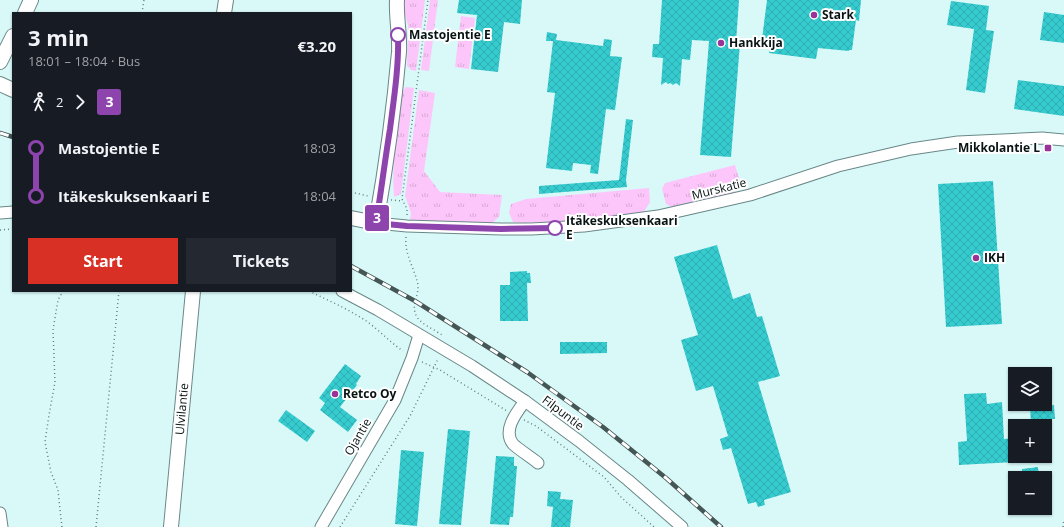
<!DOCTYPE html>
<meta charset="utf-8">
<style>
body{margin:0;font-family:"Open Sans",sans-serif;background:#242831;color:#f1f3f6;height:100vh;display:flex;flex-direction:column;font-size:15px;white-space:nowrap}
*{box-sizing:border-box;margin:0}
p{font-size:13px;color:#9ea1a6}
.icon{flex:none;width:22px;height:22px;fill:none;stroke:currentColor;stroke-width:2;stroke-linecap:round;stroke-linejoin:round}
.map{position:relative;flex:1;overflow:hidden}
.drawer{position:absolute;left:12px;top:12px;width:340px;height:280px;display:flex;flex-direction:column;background:#171b24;border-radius:0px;box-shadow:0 1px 3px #0004}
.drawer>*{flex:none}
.badge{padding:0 8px;border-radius:3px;font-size:14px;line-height:26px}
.buttons{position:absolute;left:1008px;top:367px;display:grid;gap:8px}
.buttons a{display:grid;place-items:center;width:44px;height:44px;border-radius:0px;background:#171b24;box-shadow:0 1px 3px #0004;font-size:20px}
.map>.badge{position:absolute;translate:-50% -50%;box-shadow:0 0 0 2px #fff}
.legs{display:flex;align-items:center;gap:6px;height:44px;padding:0 16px;font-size:13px}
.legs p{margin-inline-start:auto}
.headline{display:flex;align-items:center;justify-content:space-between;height:68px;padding:0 16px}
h1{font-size:22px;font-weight:700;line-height:30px}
.cta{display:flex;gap:8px;margin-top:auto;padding:8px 16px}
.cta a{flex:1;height:46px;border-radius:0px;background:#d93025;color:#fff;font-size:16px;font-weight:700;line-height:46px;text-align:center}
.cta a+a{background:#242831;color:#f1f3f6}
ul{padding:0 16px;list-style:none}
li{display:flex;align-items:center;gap:14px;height:48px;font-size:15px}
li i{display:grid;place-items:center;width:6px;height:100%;margin:0 5px;background:currentColor}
li i::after{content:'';width:10px;height:10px;margin:-5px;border:3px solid;border-radius:50%;background:#171b24}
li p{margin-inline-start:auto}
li:first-child i{background:linear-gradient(#0000 50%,currentColor 0)}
li:last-child i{background:linear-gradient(currentColor 50%,#0000 0)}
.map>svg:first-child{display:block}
</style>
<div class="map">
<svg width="1064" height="527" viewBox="0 0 1064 527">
<defs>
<pattern id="grass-tufts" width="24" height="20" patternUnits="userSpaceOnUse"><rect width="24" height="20" fill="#fdc6fa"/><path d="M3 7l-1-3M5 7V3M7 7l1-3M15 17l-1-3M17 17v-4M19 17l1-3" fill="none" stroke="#d7a9d5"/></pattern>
<pattern id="building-cross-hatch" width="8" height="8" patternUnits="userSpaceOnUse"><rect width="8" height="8" fill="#36cccf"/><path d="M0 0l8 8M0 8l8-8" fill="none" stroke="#2eaeb1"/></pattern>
</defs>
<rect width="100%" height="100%" fill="#d9f9f9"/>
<!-- grass -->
<g fill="url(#grass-tufts)">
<polygon points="402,0 425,0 416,71 411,70 407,66 408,25 404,12"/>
<polygon points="430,0 438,0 429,71 421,70"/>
<polygon points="461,16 475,18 469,69 455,67"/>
<path d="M406,87L414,88L401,194L394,197C391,162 398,126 402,92Z"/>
<polygon points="419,90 435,93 424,171 440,192 502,195 499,217 491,224 454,223 410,220 411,213 405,196"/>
<polygon points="735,165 740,181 733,194 674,208 666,204 662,189 665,183"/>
<polygon points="649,188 650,202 644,212 622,216 572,222 534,224 513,222 509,213 511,204 526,199"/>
</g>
<!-- building -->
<g fill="url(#building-cross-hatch)">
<polygon points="459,0 522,0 520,24 504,22 498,72 471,69 477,15 457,13"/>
<polygon points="662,0 739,0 736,42 740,43 731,157 700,155 709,41 692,40 690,60 682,59 680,86 676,83 673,85 670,83 668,84 666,82 661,85 663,58 652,57 653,44 659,44"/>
<polygon points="767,0 861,0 859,21 856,20 852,50 849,50 849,51 818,48 816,59 769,53 771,39 762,39"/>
<polygon points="951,1 989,6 986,30 994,31 985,93 966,90 974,29 947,25"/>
<polygon points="1044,12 1064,15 1064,43 1040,40"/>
<polygon points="547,32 557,34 556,40 603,46 604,39 612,40 610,56 622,57 615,110 606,109 598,174 590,173 591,165 573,163 572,171 546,168 555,93 547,92 553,41 546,41"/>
<polygon points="1018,80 1064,86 1064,116 1014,109"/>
<polygon points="626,119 633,120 626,180 627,187 539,194 539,186 619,180"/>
<polygon points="993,181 1002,324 946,327 938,184"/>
<polygon points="717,245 733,299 750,293 757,317 762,316 780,376 758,382 791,492 764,500 765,505 758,507 756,502 748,504 731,448 723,450 720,439 728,436 713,386 696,391 681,340 698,335 674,257"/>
<polygon points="527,271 527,273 530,273 531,283 527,283 528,321 500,321 500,285 510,285 510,272"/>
<polygon points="560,342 607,342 607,353 560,354"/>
<polygon points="345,364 361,376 356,384 357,385 340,407 357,420 348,432 320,410 325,403 319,398"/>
<polygon points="986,393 987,404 1002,402 1004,439 1015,438 1015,462 959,465 958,442 967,441 964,394"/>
<polygon points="1040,404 1049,404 1049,406 1054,405 1055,419 1043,419 1043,423 1031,423 1030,407 1040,406"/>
<polygon points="286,410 315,431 307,442 278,421"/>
<polygon points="448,429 470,431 461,525 439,524"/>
<polygon points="401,450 424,452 417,526 395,524"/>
<polygon points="496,456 514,457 514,466 517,466 513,517 510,517 509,525 490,524"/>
<polygon points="1038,467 1039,478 1022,478 1022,469"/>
<polygon points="548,491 561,492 560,499 573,500 570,527 551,527 553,507 547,506"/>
</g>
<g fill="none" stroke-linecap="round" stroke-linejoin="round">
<defs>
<g id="minor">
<polyline points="0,213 13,212"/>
<polyline points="376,223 407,226 501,229 532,229 584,226 658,216 750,195 838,166 911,149 958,142 1042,138 1064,140"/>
<polyline points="342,291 378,310 472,366 525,401 579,441 628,480 682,527"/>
<path d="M525,401C517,412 502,430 513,444C518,449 532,458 538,463"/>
<polyline points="0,513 2,527"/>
<polyline points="321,527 395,400 412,358 419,335"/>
</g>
<g id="major">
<polyline points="25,13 31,0"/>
<polyline points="224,13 226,0"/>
<polyline points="0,62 13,36"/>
<polyline points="0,84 13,90"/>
<path d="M351,218L376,223C386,167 394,109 399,52C400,35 396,17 397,0"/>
<polyline points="171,527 193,291"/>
</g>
</defs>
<!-- minor casing -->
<use href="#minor" stroke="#6a8788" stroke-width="13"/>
<!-- major casing -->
<use href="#major" stroke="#6a8788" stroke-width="16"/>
<!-- path -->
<g stroke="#6a7e7e" stroke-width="1.5" stroke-dasharray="1 3" stroke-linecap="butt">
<polyline points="142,13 144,0"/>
<polyline points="351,192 368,196"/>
<polyline points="391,200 403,201"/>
<polyline points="407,215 407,209 402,199 428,0"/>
<polyline points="0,230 13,229"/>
<path d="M406,237C404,254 415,269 418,285C419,297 410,305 417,317C421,324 435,330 442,335"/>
<path d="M309,291C329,301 351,310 369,323C381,332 391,343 403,351"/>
<polyline points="422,362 440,370 507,411"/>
<polyline points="524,420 536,426 604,477 621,497 654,527"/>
<polyline points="62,527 60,510 58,490 51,472 45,442 49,415 55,382 53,330 58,300 63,291"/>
<polyline points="96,527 119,291"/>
<polyline points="340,527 410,416 438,359"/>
<polyline points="1063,527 1064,519"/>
</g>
<!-- minor -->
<use href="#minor" stroke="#fff" stroke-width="11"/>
<!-- major -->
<use href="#major" stroke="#fff" stroke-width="14"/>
<defs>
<g id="rail">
<polyline points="0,133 13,137"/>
<polyline points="351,266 415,301 527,372 603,427 666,478 721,527"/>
</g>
</defs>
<!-- rail casing -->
<use href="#rail" stroke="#455656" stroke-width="4.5"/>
<!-- rail -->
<use href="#rail" stroke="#fff" stroke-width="3" stroke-dasharray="9" stroke-linecap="butt"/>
</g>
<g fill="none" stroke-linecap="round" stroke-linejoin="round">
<defs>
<path id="line-1" d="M398,35C399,66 394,98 390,129C385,160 381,192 376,223L407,226L501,229L555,228"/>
</defs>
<!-- line-1 casing -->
<use href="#line-1" stroke="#fff" stroke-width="9"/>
<!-- line-1 -->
<use href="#line-1" stroke="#8e44ad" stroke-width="6"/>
</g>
<!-- markers -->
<g fill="#993398" stroke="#fff" stroke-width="1.5">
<circle cx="814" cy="15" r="4"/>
<circle cx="721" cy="43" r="4"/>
<rect x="1044" y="144" width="8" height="8" rx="2"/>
<circle cx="976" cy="258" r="4"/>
<circle cx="335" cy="394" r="4"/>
</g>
<g fill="#fff" stroke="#8e44ad" stroke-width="2">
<circle cx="398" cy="35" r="7"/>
<circle cx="555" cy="228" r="7"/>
</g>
<g text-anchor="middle" stroke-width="4" stroke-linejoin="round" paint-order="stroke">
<!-- poi labels -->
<g font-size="12" font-weight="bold" fill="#081313" stroke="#fff" text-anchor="start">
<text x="822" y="19">Stark</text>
<text x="729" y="47">Hankkija</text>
<text x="1040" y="152" text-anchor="end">Mikkolantie L</text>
<text x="984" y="262">IKH</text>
<text x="343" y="398">Retco Oy</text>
</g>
<!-- stop labels -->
<g font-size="12" font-weight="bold" fill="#081313" stroke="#fff" text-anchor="start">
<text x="409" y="39">Mastojentie E</text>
<text x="566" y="225">Itäkeskuksenkaari<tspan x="566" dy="14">E</tspan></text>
</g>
<!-- street labels -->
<g font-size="12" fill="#081313" stroke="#fff">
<text transform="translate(719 189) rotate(-14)" y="4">Murskatie</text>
<text transform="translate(182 409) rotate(-85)" y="4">Ulvilantie</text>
<text transform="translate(563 413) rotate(37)" y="4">Filpuntie</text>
<text transform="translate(358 437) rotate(-60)" y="4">Ojantie</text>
</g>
</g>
</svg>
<div class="buttons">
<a><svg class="icon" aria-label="layers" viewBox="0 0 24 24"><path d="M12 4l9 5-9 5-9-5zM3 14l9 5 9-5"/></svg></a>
<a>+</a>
<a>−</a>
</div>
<b class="badge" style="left:377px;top:218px;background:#8e44ad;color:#fff">3</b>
<section class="drawer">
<div class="headline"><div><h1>3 min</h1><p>18:01 – 18:04 · Bus</p></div><b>€3.20</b></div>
<div class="legs"><svg class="icon" aria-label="walk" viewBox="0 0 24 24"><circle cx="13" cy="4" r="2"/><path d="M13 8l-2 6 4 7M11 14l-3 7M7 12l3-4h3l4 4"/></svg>2<svg class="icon" aria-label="forward" viewBox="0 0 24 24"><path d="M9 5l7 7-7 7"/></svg><b class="badge" style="background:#8e44ad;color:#fff">3</b></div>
<ul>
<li><i style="color:#8e44ad"></i><b>Mastojentie E</b><p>18:03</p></li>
<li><i style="color:#8e44ad"></i><b>Itäkeskuksenkaari E</b><p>18:04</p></li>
</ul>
<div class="cta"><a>Start</a><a>Tickets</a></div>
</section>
</div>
